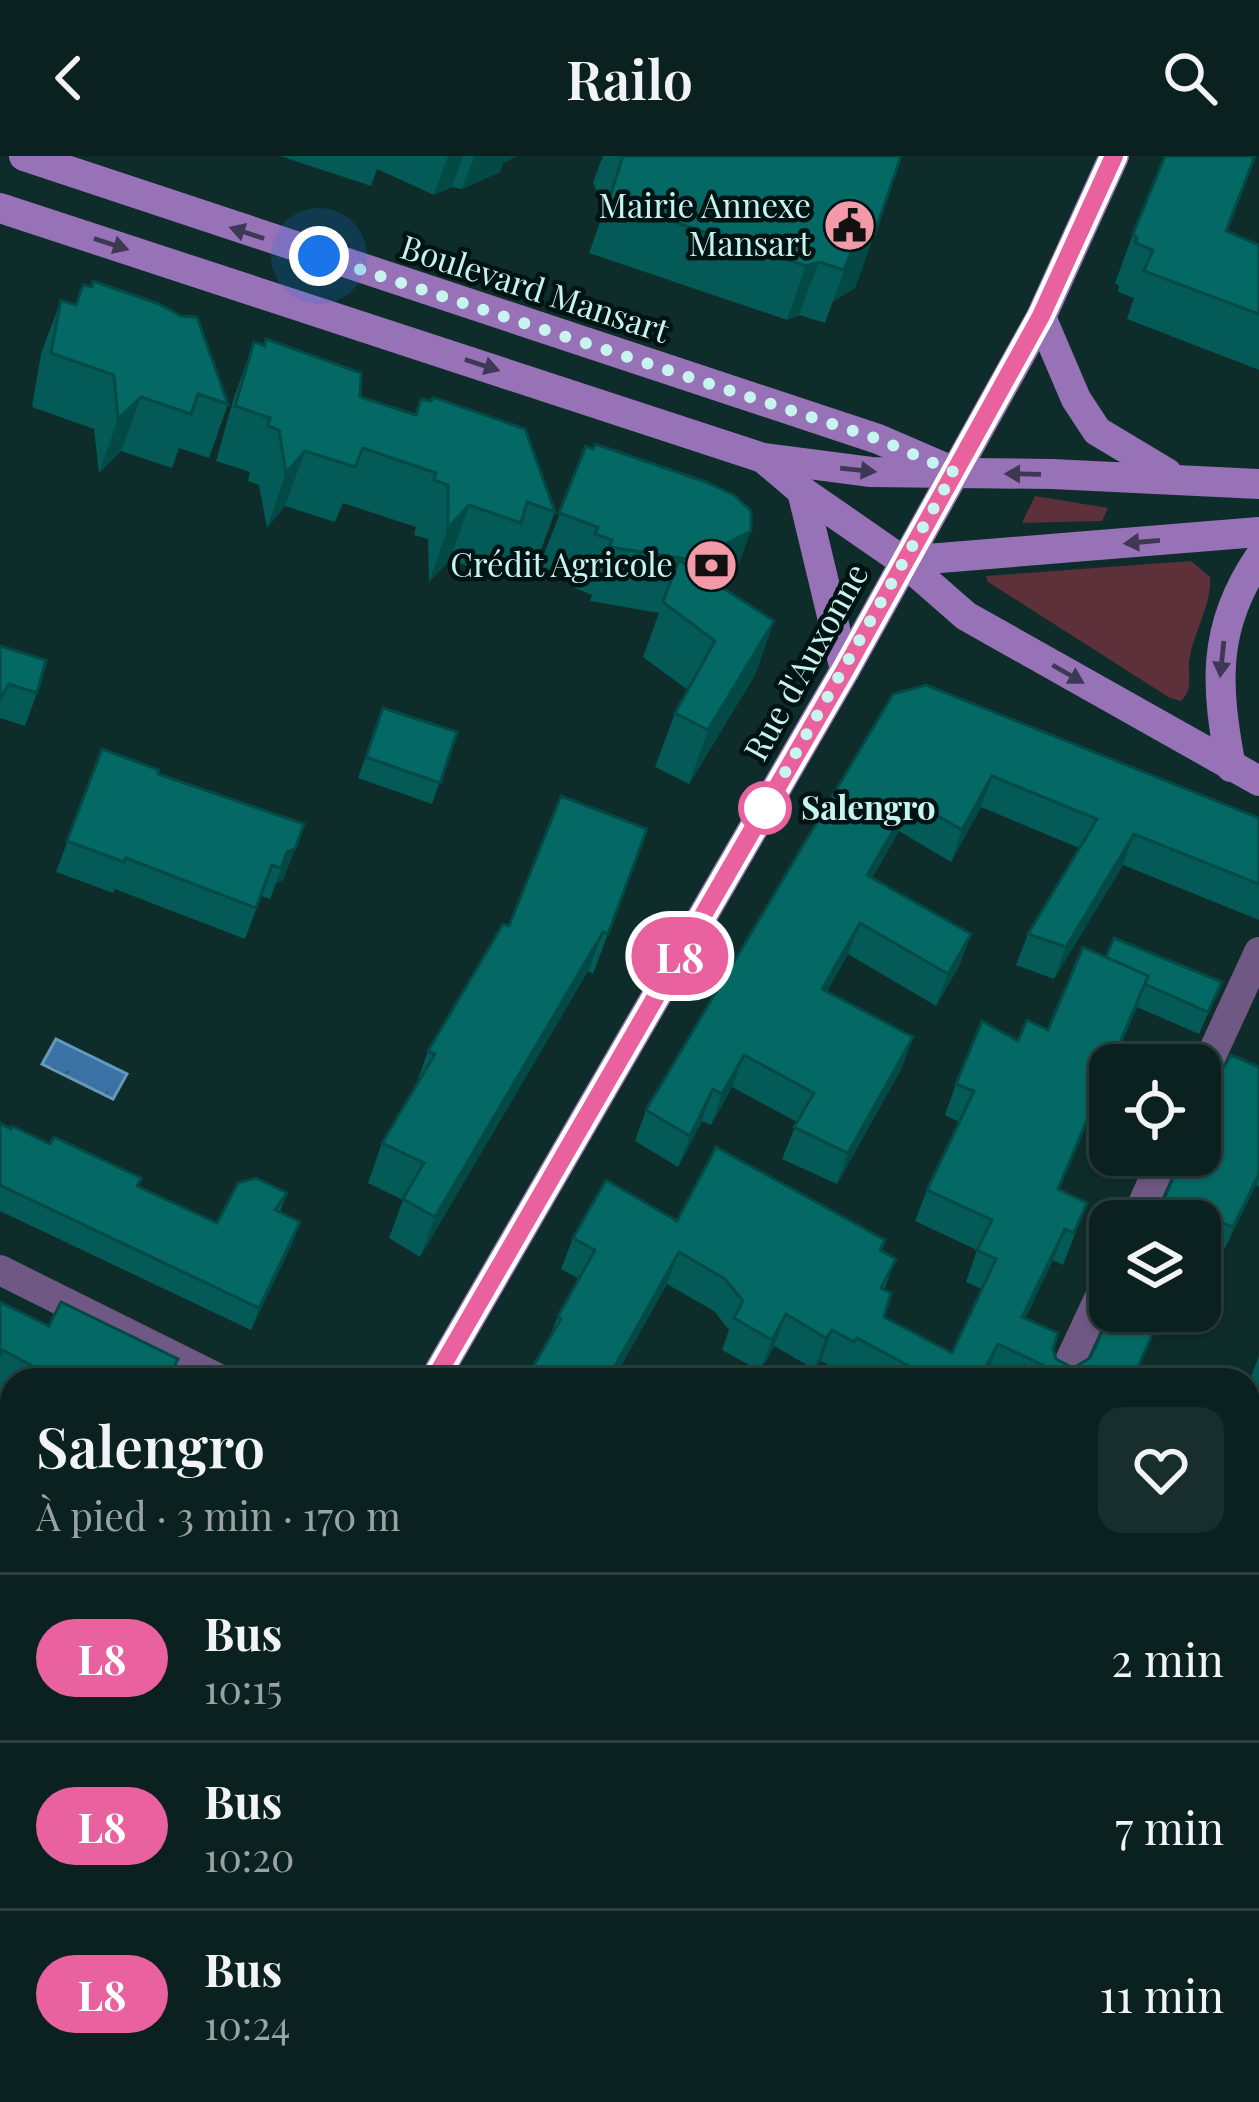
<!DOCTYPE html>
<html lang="fr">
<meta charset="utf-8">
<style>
body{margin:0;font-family:"Playfair Display",serif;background:#182e2d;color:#f1f3f6;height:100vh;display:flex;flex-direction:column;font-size:45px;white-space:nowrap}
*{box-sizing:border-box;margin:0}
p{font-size:39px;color:#99a3a5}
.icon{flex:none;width:66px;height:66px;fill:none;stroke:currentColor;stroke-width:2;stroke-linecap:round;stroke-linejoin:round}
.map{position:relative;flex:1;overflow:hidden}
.side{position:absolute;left:0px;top:1212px;width:1260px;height:735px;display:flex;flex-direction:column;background:#0a2120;border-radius:36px 36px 0 0;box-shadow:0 3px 9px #0004,0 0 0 3px #2a3e3e}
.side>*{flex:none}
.badge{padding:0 24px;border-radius:39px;font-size:42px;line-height:78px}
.controls{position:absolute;left:1089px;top:888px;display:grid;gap:24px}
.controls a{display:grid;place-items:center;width:132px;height:132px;border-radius:24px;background:#0a2120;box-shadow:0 3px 9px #0004,0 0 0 3px #2a3e3e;font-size:60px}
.you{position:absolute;width:60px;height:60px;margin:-30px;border:9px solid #fff;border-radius:50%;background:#1a73e8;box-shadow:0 0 0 18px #1a73e833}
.map>.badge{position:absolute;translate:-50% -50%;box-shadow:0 0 0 6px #fff}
.round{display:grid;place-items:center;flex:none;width:126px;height:126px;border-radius:24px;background:#182e2d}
.summary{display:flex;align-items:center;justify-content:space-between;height:204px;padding:0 36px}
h1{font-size:57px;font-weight:600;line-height:90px}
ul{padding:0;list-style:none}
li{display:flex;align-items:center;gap:36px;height:168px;padding:0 36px;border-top:3px solid #2a3e3e}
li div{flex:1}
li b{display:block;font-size:45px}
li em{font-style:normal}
li .badge{min-width:132px;font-weight:700;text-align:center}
header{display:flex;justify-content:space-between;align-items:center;height:156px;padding:0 36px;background:#0a2120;font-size:54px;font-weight:600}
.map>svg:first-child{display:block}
</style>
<header><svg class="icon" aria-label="back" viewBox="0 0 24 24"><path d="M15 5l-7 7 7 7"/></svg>Railo<svg class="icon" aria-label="search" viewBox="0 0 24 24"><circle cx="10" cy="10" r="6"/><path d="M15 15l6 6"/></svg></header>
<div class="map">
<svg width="1259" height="1946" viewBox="0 0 1259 1946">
<defs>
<pattern id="water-ripples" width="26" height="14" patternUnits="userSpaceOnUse" patternTransform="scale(3)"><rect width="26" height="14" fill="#3a72a5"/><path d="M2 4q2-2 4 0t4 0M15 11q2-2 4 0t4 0" fill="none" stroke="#3b5e76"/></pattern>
</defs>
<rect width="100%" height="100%" fill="#0e2c2a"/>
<!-- grass -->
<g fill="#5e3039">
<polygon points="1035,340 1108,352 1102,365 1022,367"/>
<path d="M1191,405L1210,421C1212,451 1192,477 1189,508C1188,524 1193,532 1181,545L1170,542L988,426L986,420Z"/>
</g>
<!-- water -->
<polygon fill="url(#water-ripples)" stroke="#6599bc" stroke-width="3" points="56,883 127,918 113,943 42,908"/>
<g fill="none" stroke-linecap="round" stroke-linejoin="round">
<!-- minor -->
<g stroke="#6f5883" stroke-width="30">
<polyline points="1200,924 1259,796"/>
<polyline points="1135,1065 1165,999"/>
<polyline points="0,1114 221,1224"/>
<polyline points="1061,1224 1110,1119"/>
<polyline points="731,1946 736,1935"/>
</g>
<!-- secondary -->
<g stroke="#9872b7" stroke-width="30">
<polyline points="24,0 878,283 943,311"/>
<polyline points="0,52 763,302 871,316 1052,318 1259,328"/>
<polyline points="1041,161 1076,243 1097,275 1167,317"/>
<polyline points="763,302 802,335 903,405 966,460 1259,625"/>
<polyline points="802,335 845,514"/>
<polyline points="903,405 1259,376"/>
<path d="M1231,611C1216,531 1211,473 1259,402"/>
<polyline points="434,1224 845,514 1041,161 1114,0"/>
<polyline points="3,1946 12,1931"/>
</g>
</g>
<!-- wall -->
<g fill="#035a56">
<polygon points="280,0 517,0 503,7 500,16 462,33 452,31 434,39 377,13 371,30"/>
<polygon points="603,0 901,0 855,132 833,145 825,167 799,159 787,164 589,97 604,55 593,26"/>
<polygon points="1256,0 1227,76 1259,89 1259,214 1127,163 1134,142 1118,136 1119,130 1115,127 1133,78"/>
<polygon points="61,144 228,248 209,302 179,292 172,312 121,295 99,317 94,273 32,251 41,198"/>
<polygon points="254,186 360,241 555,356 535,410 508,401 501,421 450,404 429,426 428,383 414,379 416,371 343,347 335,366 285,350 267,372 259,329 248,325 250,316 216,305 234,241"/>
<polygon points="586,290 731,429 724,433 774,465 755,519 689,628 655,611 675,557 688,534 643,501 659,457 590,445 592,439 575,432 578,425 539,411"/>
<polygon points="0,490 37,537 25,570 0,562"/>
<polygon points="893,538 1259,662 1259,764 1123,709 1054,823 1016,809 1028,778 1079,692 981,651 951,706 899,675 872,722 971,778 959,810 936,850 848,798 827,835 902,912 837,1028 782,1003 797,966 732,931 711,969 702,965 678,1011 635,985 646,954"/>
<polygon points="383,552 457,576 432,648 358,622"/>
<polygon points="102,593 158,618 304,668 283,724 276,727 270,743 261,740 245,783 115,733 113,737 56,716"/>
<polygon points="647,673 593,818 588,815 420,1101 389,1082 403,1044 368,1027 382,987 414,934 428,895 509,770"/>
<polygon points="1106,801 1222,826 1199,878 1137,851 1059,1034 1087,1047 1063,1109 1053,1104 1025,1163 1053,1193 1056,1203 1073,1212 1140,1210 1134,1224 996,1224 987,1220 984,1224 865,1224 845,1214 843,1217 821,1205 814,1213 774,1190 760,1215 722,1194 729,1174 714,1155 667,1128 613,1224 525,1224 550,1180 558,1160 579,1123 561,1113 573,1082 677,1065 885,1084 881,1095 896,1103 884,1134 884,1161 952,1197 982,1133 966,1126 977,1094 915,1065 927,1034 959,966 945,959 956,928 1018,885 1048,874"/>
<polygon points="1259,911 1259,1031 1256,1029 1225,1092 1211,1086 1200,1112 1200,1065"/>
<polygon points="0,967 217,1067 287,1037 280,1056 300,1066 292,1088 251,1174 0,1055"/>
<polygon points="0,1146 49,1170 170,1224 12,1224 12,1243 0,1237"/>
<polygon points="1259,1200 1259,1251 1248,1246 1248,1228"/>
<polygon points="1259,1252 1259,1546 1248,1542 1248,1278"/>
<polygon points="0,1432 12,1439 12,1523 0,1516"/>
<polygon points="12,1636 12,1799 0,1819 0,1732 3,1726 1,1725 9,1702 0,1696 0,1661"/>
<polygon points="1259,1723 1259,1770 1248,1767 1248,1748"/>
<polygon points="105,1935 320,1935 340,1946 113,1946 103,1940"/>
<polygon points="1181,1935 1198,1935 1194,1942"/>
<polygon points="1224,1935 1248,1935 1259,1946 1220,1946"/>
</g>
<!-- shaded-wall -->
<g fill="#034a46">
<polygon points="448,0 463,0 452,31 434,39"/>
<polygon points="474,0 517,0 503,7 500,16 462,33"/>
<polygon points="874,79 855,132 833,145 825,167 853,91"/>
<polygon points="819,106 799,159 787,164 806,110"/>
<polygon points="141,241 121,295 99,317 118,263"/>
<polygon points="305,295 285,350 267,372 286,317"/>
<polygon points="469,349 450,404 429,426 448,372"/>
<polygon points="751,375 731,429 677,457 675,455 693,404"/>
<polygon points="774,465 755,519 689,628 708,574"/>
<polygon points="992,620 981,651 951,706 962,674"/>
<polygon points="911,644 899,675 856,751 867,719"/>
<polygon points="304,668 283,724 276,727 287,696"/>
<polygon points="1134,678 1123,709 1054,823 1066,791"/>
<polygon points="860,767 848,798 811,864 822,833"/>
<polygon points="603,776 588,815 420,1101 435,1061"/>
<polygon points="971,778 959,810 936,850 948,818"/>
<polygon points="1148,820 1137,851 1112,909 1110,909"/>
<polygon points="913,881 902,912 837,1028 848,997"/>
<polygon points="744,899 732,931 711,969 722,938"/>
<polygon points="1110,910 1110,914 1046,1064 1058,1033"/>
<polygon points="713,933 702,965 678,1011 690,980"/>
<polygon points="1259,1018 1256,1029 1225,1092 1233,1071"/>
<polygon points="300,1066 292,1088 251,1174 259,1152"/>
<polygon points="1065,1073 1053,1104 1011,1193 1022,1161"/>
<polygon points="679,1096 667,1128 613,1224 607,1224"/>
<polygon points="786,1158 774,1190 760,1215 772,1184"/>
<polygon points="832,1174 821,1205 814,1213 826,1182"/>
<polygon points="998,1188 984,1224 979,1224"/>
<polygon points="12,1312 12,1318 0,1346 0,1336"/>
<polygon points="1259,1641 1259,1648 1248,1671 1248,1666"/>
<polygon points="12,1785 12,1799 0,1819 0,1805"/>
<polygon points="636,1935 641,1935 635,1946 630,1946"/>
</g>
<!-- building -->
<g fill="#046964" stroke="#034a46" stroke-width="3">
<polygon points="623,0 901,0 874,79 853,91 844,114 819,106 806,110 609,44"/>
<polygon points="1165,0 1255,0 1226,75 1259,89 1259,158 1144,115 1153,94 1135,87 1137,82 1133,78"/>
<polygon points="93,125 159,148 181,160 197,161 228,248 198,238 191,258 141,241 118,263 114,219 51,197 61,144 76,149 83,129 92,131"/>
<polygon points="266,183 361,217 360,241 416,259 421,243 431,245 433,241 525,273 555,356 527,346 521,367 469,349 448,372 448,329 434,324 436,317 363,292 355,311 305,295 286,317 279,274 268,270 270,262 235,250 254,186 265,190"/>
<polygon points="595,288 706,326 734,339 751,355 751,375 693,404 610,391 612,384 595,378 598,371 559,357 586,290 593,293"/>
<polygon points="679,404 774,465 708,574 675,557 715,485 663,446"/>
<polygon points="0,490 46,504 37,537 9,528 0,543"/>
<polygon points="926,529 1259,662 1259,728 1134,678 1066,791 1028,778 1097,663 992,620 962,674 911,644 867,719 971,778 948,818 860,767 822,833 913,881 848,997 794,971 814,937 744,899 722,938 713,933 690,980 646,954 893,538"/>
<polygon points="383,552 457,576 440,627 366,601"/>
<polygon points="102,593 159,614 158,618 304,668 295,693 287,696 281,712 272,709 256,752 126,702 124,706 67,685"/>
<polygon points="561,640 647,673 608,778 603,776 435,1061 403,1043 424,1007 382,987 435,898 428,895 503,768 509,770"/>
<polygon points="1114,782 1222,826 1208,856 1145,828 1148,820 1106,801"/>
<polygon points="1083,791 1148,820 1058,1033 1087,1047 1074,1077 1065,1073 1022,1161 1058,1177 1053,1193 1056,1203 1073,1212 1090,1202 1110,1159 1152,1179 1132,1224 1075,1224 998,1188 979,1224 915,1224 920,1216 857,1182 854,1186 832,1174 826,1182 786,1158 772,1184 734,1162 743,1145 725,1123 679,1096 607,1224 525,1224 561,1163 558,1160 595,1094 573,1082 606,1024 677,1065 716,991 885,1084 880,1094 896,1103 881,1132 891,1137 884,1161 952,1197 996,1103 977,1094 992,1064 927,1034 974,935 956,928 982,865 1018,885 1027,864 1048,874"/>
<polygon points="1231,899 1259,911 1259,1018 1233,1071 1219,1066 1206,1094 1200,1091 1200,1065 1151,1065 1160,1053 1183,999 1200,999 1200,957 1211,932"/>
<polygon points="0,967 11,973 12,970 50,988 54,981 141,1022 137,1030 217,1067 238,1027 256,1022 287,1037 275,1054 300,1066 259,1152 0,1029"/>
<polygon points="0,1146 49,1170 61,1146 178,1203 167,1224 58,1224 3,1194 0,1200"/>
<polygon points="1259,1252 1259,1511 1248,1507 1248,1278"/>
<polygon points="0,1282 12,1289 12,1312 0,1336"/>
<polygon points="0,1432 12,1439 12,1478 0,1471"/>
<polygon points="1259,1561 1259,1641 1252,1656 1248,1655 1248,1584"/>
<polygon points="12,1636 12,1657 4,1651"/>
<polygon points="12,1712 12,1785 0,1805 0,1732"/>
<polygon points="1259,1903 1259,1946 1228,1938 1233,1935 1248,1935 1248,1909"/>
<polygon points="154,1935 320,1935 340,1946 172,1946"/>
<polygon points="570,1935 636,1935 630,1946 565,1946"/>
<polygon points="953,1935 1025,1935 1020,1946 948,1946"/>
</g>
<!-- one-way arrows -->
<defs><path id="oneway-solid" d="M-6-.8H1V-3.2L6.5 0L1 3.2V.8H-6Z" transform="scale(3)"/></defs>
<g fill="#3d3954">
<use href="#oneway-solid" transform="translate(247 77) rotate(-162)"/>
<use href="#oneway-solid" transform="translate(111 88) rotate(18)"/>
<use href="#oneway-solid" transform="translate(482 209) rotate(18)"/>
<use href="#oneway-solid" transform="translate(858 314) rotate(6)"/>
<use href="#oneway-solid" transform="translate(1023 318) rotate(-179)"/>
<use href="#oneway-solid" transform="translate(1142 386) rotate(175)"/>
<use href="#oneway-solid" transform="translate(1222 503) rotate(96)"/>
<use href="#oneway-solid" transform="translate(1068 518) rotate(30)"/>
</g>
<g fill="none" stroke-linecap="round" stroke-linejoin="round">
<defs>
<polyline id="line" points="434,1224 845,514 1041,160 1114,0"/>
</defs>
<!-- line casing -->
<use href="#line" stroke="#fff" stroke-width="27"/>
<!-- line -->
<use href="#line" stroke="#ea619f" stroke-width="18"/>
<!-- walk -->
<polyline stroke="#c8f4f0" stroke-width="12" stroke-dasharray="0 21.6" points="319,100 878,283 954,316 765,652"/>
</g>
<!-- icons -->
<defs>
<symbol id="civic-disc" viewBox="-11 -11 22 22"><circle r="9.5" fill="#f39aa9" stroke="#011312"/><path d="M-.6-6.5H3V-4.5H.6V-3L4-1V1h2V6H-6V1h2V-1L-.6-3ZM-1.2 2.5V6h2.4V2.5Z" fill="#111"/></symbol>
<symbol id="bank-disc" viewBox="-11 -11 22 22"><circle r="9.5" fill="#f39aa9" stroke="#011312"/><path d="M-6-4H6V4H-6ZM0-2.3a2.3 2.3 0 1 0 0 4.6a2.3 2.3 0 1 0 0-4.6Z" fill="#111"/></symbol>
</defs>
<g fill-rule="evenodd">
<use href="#civic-disc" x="820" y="40" width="59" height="59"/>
<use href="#bank-disc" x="682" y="380" width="59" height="59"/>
</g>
<!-- markers -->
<circle fill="#fff" stroke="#ea619f" stroke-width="6" cx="765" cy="652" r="24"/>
<g text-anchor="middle" stroke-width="9" stroke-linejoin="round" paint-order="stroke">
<!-- poi labels -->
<g font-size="33" fill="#c8f4f0" stroke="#011312" text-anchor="end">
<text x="811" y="62">Mairie Annexe<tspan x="811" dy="38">Mansart</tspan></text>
<text x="673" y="421">Crédit Agricole</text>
</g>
<!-- street labels -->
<g font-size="33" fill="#c8f4f0" stroke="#011312">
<text transform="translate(535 133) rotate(18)" y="12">Boulevard Mansart</text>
<text transform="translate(806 506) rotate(-61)" y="12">Rue d'Auxonne</text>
</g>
<!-- stop labels -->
<g font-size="33" font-weight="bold" fill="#c8f4f0" stroke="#011312" text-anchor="start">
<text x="801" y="664">Salengro</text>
</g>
</g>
</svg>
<div class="controls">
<a><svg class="icon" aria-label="locate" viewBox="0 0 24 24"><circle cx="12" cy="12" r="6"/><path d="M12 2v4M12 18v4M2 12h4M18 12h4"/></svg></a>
<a><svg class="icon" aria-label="layers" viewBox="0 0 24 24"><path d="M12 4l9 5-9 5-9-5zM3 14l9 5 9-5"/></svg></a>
</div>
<div class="you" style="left:319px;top:100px"></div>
<b class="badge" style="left:680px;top:800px;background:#ea619f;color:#fff">L8</b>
<section class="side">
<div class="summary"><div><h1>Salengro</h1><p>À pied · 3 min · 170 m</p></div><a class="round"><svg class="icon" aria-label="heart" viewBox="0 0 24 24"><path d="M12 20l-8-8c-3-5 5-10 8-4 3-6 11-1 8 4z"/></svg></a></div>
<ul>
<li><span class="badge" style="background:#ea619f;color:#fff">L8</span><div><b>Bus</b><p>10:15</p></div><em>2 min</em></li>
<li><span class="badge" style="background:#ea619f;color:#fff">L8</span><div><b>Bus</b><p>10:20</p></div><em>7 min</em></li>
<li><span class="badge" style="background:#ea619f;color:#fff">L8</span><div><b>Bus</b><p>10:24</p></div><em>11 min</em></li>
</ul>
</section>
</div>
